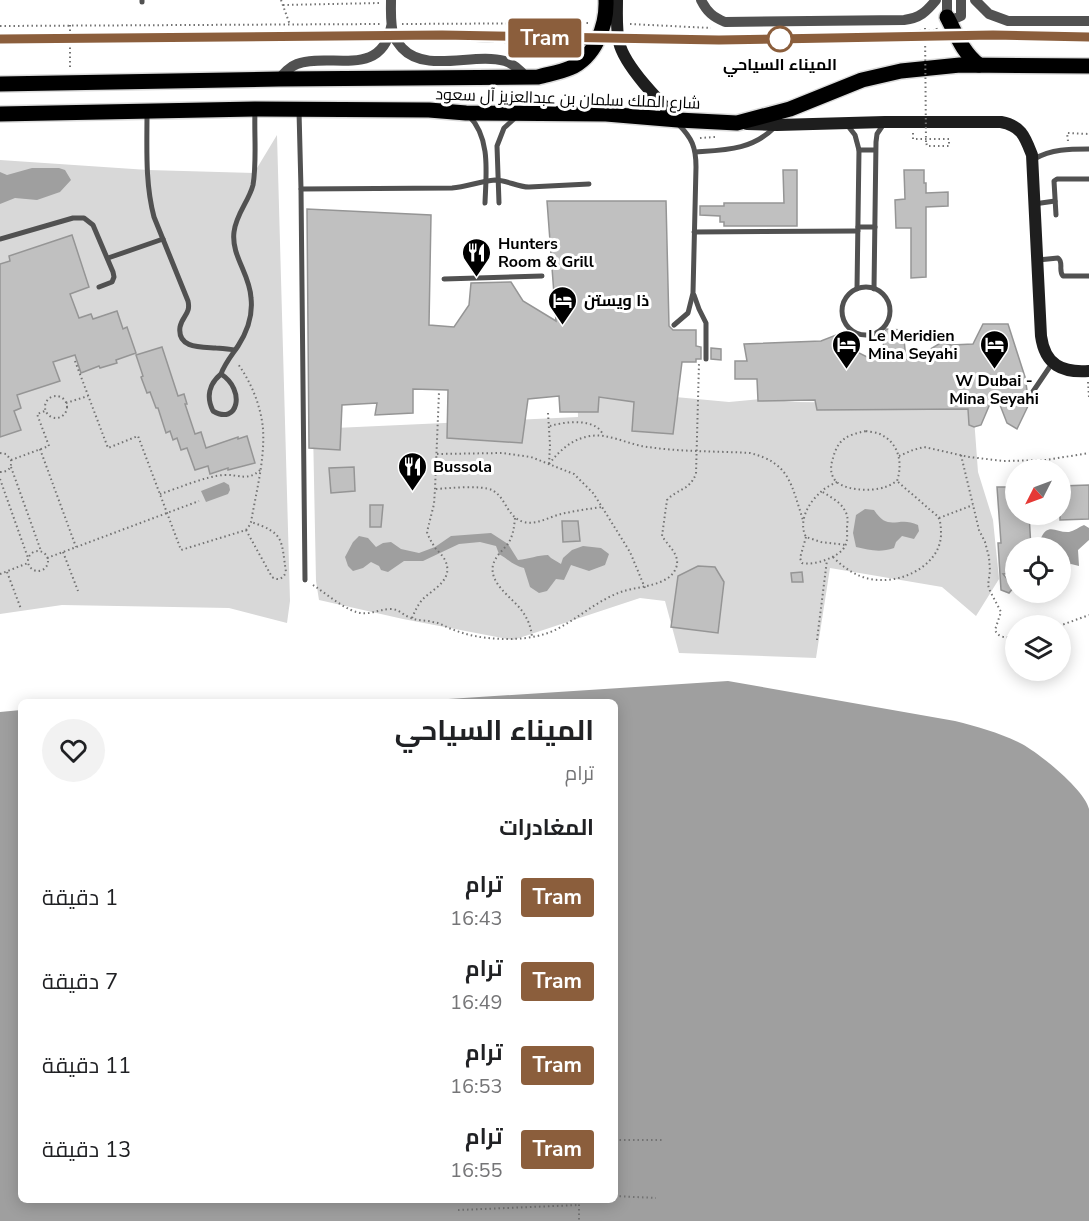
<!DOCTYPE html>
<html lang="ar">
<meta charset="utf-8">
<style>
body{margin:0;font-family:"Nunito Sans",Cairo,sans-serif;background:#f2f2f2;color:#202124;direction:rtl;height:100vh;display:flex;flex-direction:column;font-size:22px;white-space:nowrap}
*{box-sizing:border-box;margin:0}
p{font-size:20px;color:#757577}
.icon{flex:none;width:33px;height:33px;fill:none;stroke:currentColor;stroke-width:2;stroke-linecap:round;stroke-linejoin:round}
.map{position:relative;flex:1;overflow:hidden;direction:ltr}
.panel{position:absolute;left:18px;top:699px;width:600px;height:504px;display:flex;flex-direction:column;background:#fff;border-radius:9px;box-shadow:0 3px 15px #0003;direction:rtl}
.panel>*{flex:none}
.badge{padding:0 12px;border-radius:4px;font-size:21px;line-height:39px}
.needle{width:39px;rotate:228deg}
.tools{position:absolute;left:1005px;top:459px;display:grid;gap:12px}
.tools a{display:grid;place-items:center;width:66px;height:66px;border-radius:50%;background:#fff;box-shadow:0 3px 15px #0003;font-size:30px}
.map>.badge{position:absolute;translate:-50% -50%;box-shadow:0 0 0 3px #fff}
h2{padding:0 24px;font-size:22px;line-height:54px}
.round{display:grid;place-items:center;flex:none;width:63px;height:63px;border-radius:32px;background:#f2f2f2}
.headline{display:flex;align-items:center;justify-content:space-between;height:102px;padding:0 24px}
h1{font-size:28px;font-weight:700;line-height:45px}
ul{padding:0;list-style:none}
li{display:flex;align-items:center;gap:18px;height:84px;padding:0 24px}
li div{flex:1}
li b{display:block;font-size:22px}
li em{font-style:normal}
li .badge{min-width:66px;font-weight:700;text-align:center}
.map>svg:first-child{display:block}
</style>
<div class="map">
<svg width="1089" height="1221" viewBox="0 0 1089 1221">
<rect width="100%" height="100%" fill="#fff"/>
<!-- green -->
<g fill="#d8d8d8">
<polygon points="277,135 290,601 287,623 229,608 62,605 0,614 0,160 148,170 254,173"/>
<polygon points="577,373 643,394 729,402 761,399 795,402 973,404 978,472 993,520 999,579 976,616 942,587 830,568 816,658 679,653 665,601 640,598 513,640 403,619 319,600 316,581 313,429 578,417"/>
</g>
<!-- water -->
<g fill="#9f9f9f">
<polygon points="32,168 59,168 65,170 71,180 60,192 37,200 15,198 0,204 0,172 7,175"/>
<polygon points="224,482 229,485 230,490 228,494 206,502 201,491"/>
<path d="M865,509L874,510C889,533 898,515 918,525L919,531L914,539L902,536L896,542L894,548C880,553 869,550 856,547L853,533L856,515Z"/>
<path d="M1084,525L1089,528V540L1078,550L1079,566L1071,564L1061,567L1060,548C1051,548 1046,547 1041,538C1048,522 1057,533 1069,532C1074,531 1079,527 1084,525Z"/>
<path d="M491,533L508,544L518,560C529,559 538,555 548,555L551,558L561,564L563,558L572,550L583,546L601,548L609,554L605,565L589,571L571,565L564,580L556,579L547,591L539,593L530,587L524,568C513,565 509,560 499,554L496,546L480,542L459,544L423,561H404L388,572L381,570L379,566L371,562L363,568L353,571L348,566L345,557L353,542L359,536L368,538L376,547L383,543L391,542L401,549L419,553L435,547L451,536Z"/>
<path d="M728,681L955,721C978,727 1001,733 1022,744C1040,754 1084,789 1089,809C1089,812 1089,815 1089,818V1221H0V712L21,710V1200H615V702H402Z"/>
</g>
<!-- building -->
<g fill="#c0c0c0" stroke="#959595" stroke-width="1.5">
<polygon points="783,170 797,170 797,226 724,226 724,222 720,222 720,216 700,215 700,206 724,206 724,203 784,203"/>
<polygon points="904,170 924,170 924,183 926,183 926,193 948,192 948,206 926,207 926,277 911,278 911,228 896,228 895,200 905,199"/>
<polygon points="547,201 666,201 669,326 673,330 696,330 696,346 701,347 701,359 696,359 696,362 682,362 673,434 632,431 634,402 599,397 598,412 560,412 559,396 528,399 522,443 447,438 448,390 413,389 413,413 375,415 377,403 342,405 340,450 309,448 307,209 431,215 429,325 454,327 469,305 471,283 511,282 523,301 556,321"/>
<polygon points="72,235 89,287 70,294 79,318 91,314 93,319 117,311 123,329 127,327 136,353 116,360 117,363 100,368 99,366 81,373 75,355 53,362 60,381 17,395 21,408 14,411 21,430 0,437 0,264 10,261 9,256"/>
<polygon points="983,324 1008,324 1025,377 1029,404 1017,429 1007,423 995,392 981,425 974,427 969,425 968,409 817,410 815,400 758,401 757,379 735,379 735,361 747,361 744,344 821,341 836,335 851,349 869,358 881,359 886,329 903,330 906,359 929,350 942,342 951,345 973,344"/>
<polygon points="162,347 178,396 184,394 187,404 185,404 195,434 201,432 206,448 238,437 238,439 247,436 255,463 228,470 228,468 210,474 208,466 195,470 187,448 181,450 177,438 173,440 170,431 166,433 158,408 156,408 150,392 147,393 141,377 143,376 136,355"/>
<polygon points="711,348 721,349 721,360 711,359"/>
<polygon points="354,467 355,491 331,493 329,468"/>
<polygon points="1089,485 1089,519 1060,520 1060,486"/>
<polygon points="997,487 1016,487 1016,514 1029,514 1031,548 1016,548 1016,573 1003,574 1014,587 1009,593 1001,590 998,543 1001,543"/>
<polygon points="370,505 383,505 381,527 370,527"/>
<polygon points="562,521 578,521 580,541 563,542"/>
<polygon points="698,566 715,567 724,582 718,633 671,627 678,576"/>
<polygon points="802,572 803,582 792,582 791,573"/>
</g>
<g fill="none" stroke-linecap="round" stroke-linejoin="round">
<defs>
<g id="primary">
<path d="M947,17C956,34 963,53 979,65"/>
<path d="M0,84L279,79L538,77C549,74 561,72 570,68C595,57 607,26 606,0"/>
<polyline points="0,114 255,109 429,110 466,113 606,114 678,120 737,123 790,109 862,80 901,71 960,65 1089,66"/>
</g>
</defs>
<!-- primary casing -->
<use href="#primary" stroke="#dbdbdb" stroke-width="18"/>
<!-- path -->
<g stroke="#737373" stroke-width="2" stroke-dasharray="1.5 3" stroke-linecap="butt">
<polyline points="281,0 290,25"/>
<polyline points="283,5 379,3"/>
<polyline points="402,24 588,23"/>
<polyline points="630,24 711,28"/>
<polyline points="70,25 70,70"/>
<polyline points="0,26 381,24"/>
<polyline points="915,31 937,30 936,27"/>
<polyline points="913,133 913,139 949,139 949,146 927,146 926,142"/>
<polyline points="700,138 715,137"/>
<polyline points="1068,141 1067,133 1089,134"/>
<path d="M75,361L108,448L138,436L181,550L246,530L249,526L251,522C256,493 265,459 263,429C261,406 251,382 238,364"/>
<polyline points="1088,382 1089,397"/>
<circle cx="56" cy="407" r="11"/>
<polyline points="66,403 88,396"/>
<polyline points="548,413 550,445 549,464"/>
<path d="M550,426C564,422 585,419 598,428C599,429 604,435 604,435"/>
<path d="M866,431C870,432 876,432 880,434C899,443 903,463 897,481C893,483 889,486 885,487C872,492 839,491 833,477C830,471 831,464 833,458C838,439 847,435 866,431Z"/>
<polyline points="40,449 76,547"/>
<polyline points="0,453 6,454 11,460"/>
<polyline points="437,454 502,453 531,457 574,474 593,493 602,507 630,552 645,588"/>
<path d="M961,455L979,530L985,542L989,557L990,571L988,585L990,591L1001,612L995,630C999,639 1007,637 1016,637"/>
<polyline points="899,456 913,450 924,447 969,457 1004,461 1046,460 1089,453"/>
<polyline points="11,460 49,446 37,414 45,411"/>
<path d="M549,464C560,450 572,439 590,436C609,433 629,445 648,447C681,452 716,451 750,453C790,463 791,484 803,520"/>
<polyline points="11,467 41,551"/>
<path d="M0,472C8,472 12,468 11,460"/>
<polyline points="0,479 28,558"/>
<path d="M837,482C831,485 824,488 820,493C808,503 798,522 806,537L821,542L846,545"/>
<path d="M436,489C449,488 481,485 492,490C506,497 507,518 524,522C537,525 549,517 561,514C574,511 588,509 602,507"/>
<path d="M160,494C179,488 206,476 224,475C239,474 247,482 260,470"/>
<path d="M515,518C514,528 513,537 507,545C502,551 495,557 493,565C489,584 512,597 522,611C528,619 531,627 532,637"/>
<polyline points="939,518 973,505"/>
<path d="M246,530L272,577C278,581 283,579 286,572C281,540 285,533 251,522"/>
<path d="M806,537L800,558L802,563C814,566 840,557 845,546C848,541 847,533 847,527C848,520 848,515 844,509C839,501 829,496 821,491"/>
<circle cx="38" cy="561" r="10"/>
<polyline points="63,552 78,591"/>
<path d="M833,557C846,570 861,580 881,580C907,581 940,563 941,535C941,530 941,521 938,517C936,514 931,511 928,508C918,499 907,490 897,481"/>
<polyline points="47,558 199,501"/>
<polyline points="7,572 21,609"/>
<polyline points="0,574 28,563"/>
<path d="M313,585C325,593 338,604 351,610C368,618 376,609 391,609C399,609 404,616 411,618C418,621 426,620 433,622C441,623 447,628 454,630C472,637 490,639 508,639C523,639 539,637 553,631C577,620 598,599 624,591C640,586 669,586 676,568C681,555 668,546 662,536L667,500C678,488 688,492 696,474L699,363"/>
<path d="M412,618C415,611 418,604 424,598C435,588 454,579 445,560C443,556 439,552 436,549C432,543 429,538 427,532L434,504L435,489L439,392"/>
<polyline points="1059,626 1089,615"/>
<polyline points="817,640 827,560"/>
<polyline points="615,1140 663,1140"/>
<polyline points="615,1196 656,1198"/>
<polyline points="579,1200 579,1221"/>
<polyline points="458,1210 579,1205"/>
</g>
<!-- lane -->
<g stroke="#515151" stroke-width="5">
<polyline points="142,0 142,2"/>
<polyline points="299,111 301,189 305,580"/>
<path d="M147,113C147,148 145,183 154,217L188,301C191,314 182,316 180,327C177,349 202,347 216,348C222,348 228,349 235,350"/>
<path d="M469,116C491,138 486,174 485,203"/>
<polyline points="848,126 855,135 859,150 857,289"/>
<polyline points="859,150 875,150"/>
<path d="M696,152C726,150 752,150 775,127"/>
<path d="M1034,159C1052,149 1069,149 1089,149"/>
<path d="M301,189L452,188C467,187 480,181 495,180C507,180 517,187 529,187L589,184"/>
<polyline points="499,203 497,146 504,128 515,118"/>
<polyline points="1034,204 1055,201"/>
<polyline points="1056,215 1054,181 1057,179 1089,179"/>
<polyline points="858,227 875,227"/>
<polyline points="694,232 858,231"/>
<polyline points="0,239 73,218 84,218 93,225 113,272 114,277 112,282 99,287"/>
<polyline points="108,258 163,239"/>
<path d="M1038,260L1058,258C1064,262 1058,271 1063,276H1089"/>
<polyline points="444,279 542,276"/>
<circle cx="866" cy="311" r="24"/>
<polyline points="874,289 876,142 877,134 885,122"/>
<polyline points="694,295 699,309 706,323 706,359"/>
<path d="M674,325L688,313L693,293L696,167C696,147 692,138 678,124"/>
<path d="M221,374C209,384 206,397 213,411C238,426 246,390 221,374C225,363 232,355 238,346C247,332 253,315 251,298C250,274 231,256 234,232C236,214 249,201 253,185C257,162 254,134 255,111"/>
<polyline points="1032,393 1053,362"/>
</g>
<!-- street -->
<g stroke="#515151" stroke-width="10">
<path d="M391,0C391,12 390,25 394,37C396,41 399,44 402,48C426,74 474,52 505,61C514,64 520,70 526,77"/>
<path d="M701,0C707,12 713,17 725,22L904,20C920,18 926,12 936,0"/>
<polyline points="947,0 947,17 954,19 961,16 961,0"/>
<polyline points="975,0 989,14 1008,21 1089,21"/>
<path d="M279,79C284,73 289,67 297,64C330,52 381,79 391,27"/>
</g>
<!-- secondary -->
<g stroke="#1e1e1e" stroke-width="12">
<path d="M617,0C617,14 616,29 619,42C624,66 661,103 678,120"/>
<path d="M747,124L777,125L885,122H1001C1022,126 1025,137 1032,155L1041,336C1045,365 1062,373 1089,371"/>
</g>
<!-- primary -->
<use href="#primary" stroke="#000" stroke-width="15"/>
<!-- tram -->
<polyline stroke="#000" stroke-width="1.5" points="0,44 441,40 579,45 597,43 719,45 993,40 1089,41"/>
<!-- path-bridge -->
<polyline stroke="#737373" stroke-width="2" stroke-dasharray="1.5 3" stroke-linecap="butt" points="925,28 926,142"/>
</g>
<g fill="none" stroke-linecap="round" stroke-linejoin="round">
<defs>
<polyline id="line" points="0,39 442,35 719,40 993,35 1089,37"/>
</defs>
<!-- line casing -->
<use href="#line" stroke="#fff" stroke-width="14"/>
<!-- line -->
<use href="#line" stroke="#8b5e3c" stroke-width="9"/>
</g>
<!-- icons -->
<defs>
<symbol id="restaurant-pin" viewBox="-11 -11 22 30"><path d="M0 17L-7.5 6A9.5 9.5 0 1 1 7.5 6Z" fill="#000" stroke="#fff"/><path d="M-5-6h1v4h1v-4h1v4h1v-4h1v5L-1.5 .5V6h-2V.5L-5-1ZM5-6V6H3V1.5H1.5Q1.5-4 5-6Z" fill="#fff"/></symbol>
<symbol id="hotel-pin" viewBox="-11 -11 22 30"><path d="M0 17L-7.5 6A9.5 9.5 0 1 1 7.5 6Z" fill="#000" stroke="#fff"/><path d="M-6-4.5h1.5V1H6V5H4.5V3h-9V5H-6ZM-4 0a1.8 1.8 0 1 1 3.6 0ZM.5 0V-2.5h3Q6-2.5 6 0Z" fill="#fff"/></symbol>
</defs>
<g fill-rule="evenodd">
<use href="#restaurant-pin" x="460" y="236" width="33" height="45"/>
<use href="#hotel-pin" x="546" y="284" width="33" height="45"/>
<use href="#hotel-pin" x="830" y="328" width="33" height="45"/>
<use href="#hotel-pin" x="978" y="328" width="33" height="45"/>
<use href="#restaurant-pin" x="396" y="450" width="33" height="45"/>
</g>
<!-- markers -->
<circle fill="#fff" stroke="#8b5e3c" stroke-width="3" cx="780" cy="39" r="12"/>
<g text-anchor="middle" stroke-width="6" stroke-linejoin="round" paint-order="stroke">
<!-- stop labels -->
<g font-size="16" font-weight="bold" fill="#000" stroke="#fff">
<text x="780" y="70">الميناء السياحي</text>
</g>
<!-- street labels -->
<g font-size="16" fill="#000" stroke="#fff">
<text transform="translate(568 98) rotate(2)" y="6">شارع الملك سلمان بن عبدالعزيز آل سعود</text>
</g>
<!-- poi labels -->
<g font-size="16" font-weight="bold" fill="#000" stroke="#fff" text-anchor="start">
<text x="498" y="249">Hunters<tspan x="498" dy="18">Room &amp; Grill</tspan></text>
<text x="584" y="306">ذا ويستن</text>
<text x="868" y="341">Le Meridien<tspan x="868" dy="18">Mina Seyahi</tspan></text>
<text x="994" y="386" text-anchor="middle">W Dubai -<tspan x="994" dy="18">Mina Seyahi</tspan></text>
<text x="433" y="472">Bussola</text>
</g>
</g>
</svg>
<div class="tools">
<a><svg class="needle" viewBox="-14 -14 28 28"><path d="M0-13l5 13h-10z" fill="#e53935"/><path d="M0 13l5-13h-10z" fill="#757577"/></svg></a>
<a><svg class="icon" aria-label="locate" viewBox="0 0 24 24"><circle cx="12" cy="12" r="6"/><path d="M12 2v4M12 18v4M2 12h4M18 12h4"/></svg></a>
<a><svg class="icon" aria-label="layers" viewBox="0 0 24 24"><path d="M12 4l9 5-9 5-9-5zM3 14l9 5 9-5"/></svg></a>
</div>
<b class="badge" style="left:545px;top:38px;background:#8b5e3c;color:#fff">Tram</b>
<section class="panel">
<div class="headline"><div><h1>الميناء السياحي</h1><p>ترام</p></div><a class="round"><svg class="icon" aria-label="heart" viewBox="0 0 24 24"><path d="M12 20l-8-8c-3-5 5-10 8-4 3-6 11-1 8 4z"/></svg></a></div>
<h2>المغادرات</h2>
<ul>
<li><span class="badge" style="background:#8b5e3c;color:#fff">Tram</span><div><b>ترام</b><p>16:43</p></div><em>1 دقيقة</em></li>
<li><span class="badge" style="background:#8b5e3c;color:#fff">Tram</span><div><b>ترام</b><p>16:49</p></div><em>7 دقيقة</em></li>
<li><span class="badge" style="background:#8b5e3c;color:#fff">Tram</span><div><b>ترام</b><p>16:53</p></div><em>11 دقيقة</em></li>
<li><span class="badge" style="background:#8b5e3c;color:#fff">Tram</span><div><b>ترام</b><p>16:55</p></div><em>13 دقيقة</em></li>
</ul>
</section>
</div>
